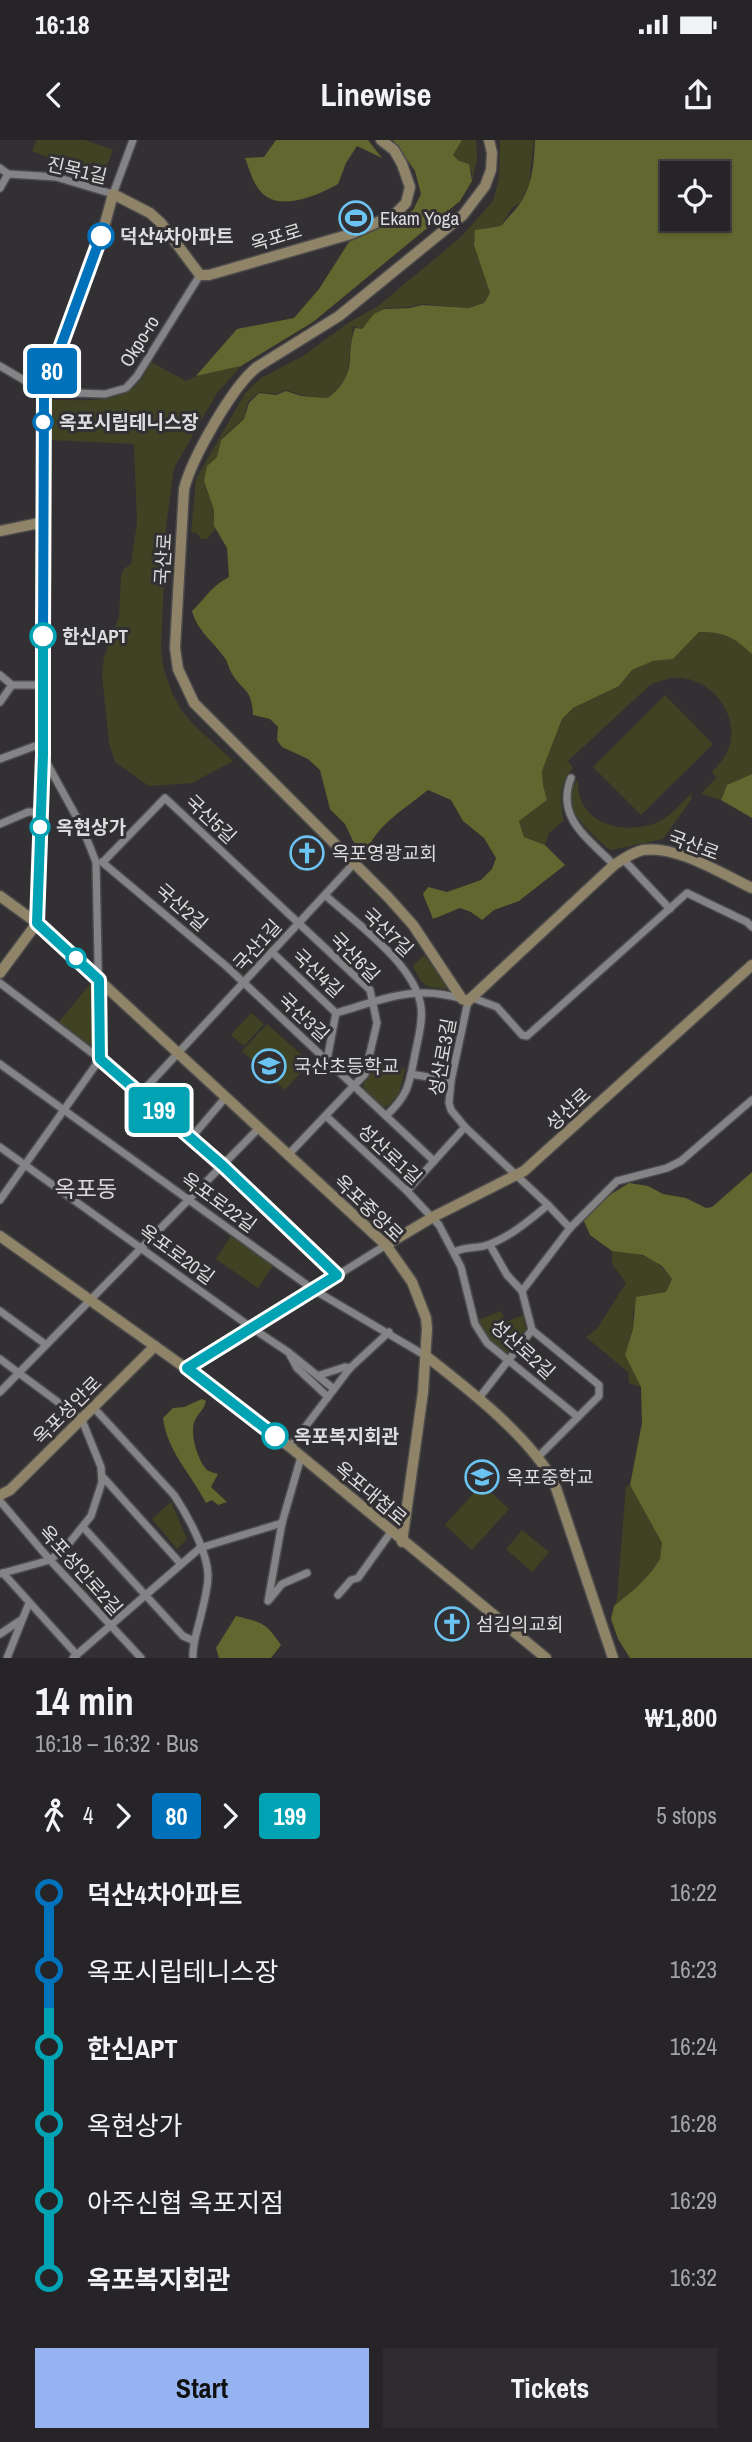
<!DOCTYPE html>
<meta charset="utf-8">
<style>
body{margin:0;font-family:"Archivo Narrow","Noto Sans KR",sans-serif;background:#2e2c2e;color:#f1f3f6;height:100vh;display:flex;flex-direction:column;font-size:26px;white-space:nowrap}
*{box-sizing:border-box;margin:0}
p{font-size:23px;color:#a4a4a7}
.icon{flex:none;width:38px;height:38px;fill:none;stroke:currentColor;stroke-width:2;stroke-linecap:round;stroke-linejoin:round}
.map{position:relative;height:1518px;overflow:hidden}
.drawer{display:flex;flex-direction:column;background:#262426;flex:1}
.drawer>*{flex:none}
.badge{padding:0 14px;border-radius:5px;font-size:24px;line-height:46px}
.buttons{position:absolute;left:660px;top:21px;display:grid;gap:14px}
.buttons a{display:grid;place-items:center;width:70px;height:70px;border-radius:0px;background:#262426;box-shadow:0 2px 5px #0004,0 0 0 2px #424143;font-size:35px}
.map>.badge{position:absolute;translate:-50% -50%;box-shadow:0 0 0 4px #fff}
.legs{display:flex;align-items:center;gap:10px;height:77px;padding:0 35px;font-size:23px}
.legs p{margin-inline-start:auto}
.head{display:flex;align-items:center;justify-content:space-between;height:119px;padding:0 35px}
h1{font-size:38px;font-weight:700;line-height:52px}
.button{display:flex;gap:14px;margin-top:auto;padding:14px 35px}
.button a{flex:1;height:80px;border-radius:0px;background:#95b2f1;color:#111;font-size:28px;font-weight:700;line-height:80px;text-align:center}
.button a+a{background:#2e2c2e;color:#f1f3f6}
ul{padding:0 35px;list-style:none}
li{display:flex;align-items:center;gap:24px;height:77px;font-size:26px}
li i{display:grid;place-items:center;width:10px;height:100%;margin:0 9px;background:currentColor}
li i::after{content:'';width:18px;height:18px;margin:-9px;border:5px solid;border-radius:50%;background:#262426}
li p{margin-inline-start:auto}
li:first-child i{background:linear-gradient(#0000 50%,currentColor 0)}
li:last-child i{background:linear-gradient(currentColor 50%,#0000 0)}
.status{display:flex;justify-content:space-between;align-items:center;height:49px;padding:0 35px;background:#262426;direction:ltr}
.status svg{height:19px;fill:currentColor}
header{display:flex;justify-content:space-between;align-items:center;height:91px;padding:0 35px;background:#262426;font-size:32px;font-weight:700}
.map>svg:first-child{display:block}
</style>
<div class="status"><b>16:18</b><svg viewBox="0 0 49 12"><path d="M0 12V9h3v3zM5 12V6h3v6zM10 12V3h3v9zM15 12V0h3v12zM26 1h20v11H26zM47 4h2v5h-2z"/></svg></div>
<header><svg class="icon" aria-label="back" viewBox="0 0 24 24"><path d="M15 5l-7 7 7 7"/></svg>Linewise<svg class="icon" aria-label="share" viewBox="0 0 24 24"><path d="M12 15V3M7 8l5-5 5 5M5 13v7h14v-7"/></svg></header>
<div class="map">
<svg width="752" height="1518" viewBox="0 0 752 1518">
<rect width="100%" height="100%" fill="#323032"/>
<!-- green -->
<g fill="#3f4323">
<polygon points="37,0 85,0 113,10 102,38 32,11"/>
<polygon points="462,0 476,0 477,19 472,41 472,32 452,15"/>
<polygon points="500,0 534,0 529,44 520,63 512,68 501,86 475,90 474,105 490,153 484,163 469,168 422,164 410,167 384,168 361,189 353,186 347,238 328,258 301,255 286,250 276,254 259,252 248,262 244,278 221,299 217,317 207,326 204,341 214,370 215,390 207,399 201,399 197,393 191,392 196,339 245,253 261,238 303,216 348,183 378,166 462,96 493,61 499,39"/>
<path d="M151,222L186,241L196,236L241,226L217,253L174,328L166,387L161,510L164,530L172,553L182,571L195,586L233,621L192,643L149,646L115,622L109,603L102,534L104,517L119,477L121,436L124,429L131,424L137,382L134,304L50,300L52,260C79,259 119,266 139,242C144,237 147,229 151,222Z"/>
<path d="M699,492C724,492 734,497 752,514V634C739,640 724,644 721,660L701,654L716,638L712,632C718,626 724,619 728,610C741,579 715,541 682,538C671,537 660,541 650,545L568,621L573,628C559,644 559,659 564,680L549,693L545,705L524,697L519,681L547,660L543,645L542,631L562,579L573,568L619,546L632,530L653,521L673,519Z"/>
<polygon points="665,555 713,604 641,675 593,627"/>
<path d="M578,640C576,682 619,695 653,684C668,679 681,664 692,653L691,660L663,699L611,710L607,708C591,692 555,665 578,640Z"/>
<path d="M424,815L450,849C426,846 424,850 413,826Z"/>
<polygon points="90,844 92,846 94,905 90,907 59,882"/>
<polygon points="251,873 264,884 244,906 231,895"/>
<polygon points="267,884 310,922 285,950 242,911"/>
<polygon points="373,923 405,929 399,954 388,966 382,967 364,948 363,942 369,935"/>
<polygon points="231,1096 273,1126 258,1148 216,1119"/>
<path d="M612,1111C639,1113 655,1116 672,1139L666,1152L648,1157L633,1171V1189L625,1215L641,1247L629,1243L628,1232L586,1197L597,1189L626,1143L612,1124Z"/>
<path d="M501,1171L506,1182L523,1175L526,1190L511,1211L506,1213C493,1203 484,1195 478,1180Z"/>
<polygon points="482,1344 509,1369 472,1410 445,1385"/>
<polygon points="630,1345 662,1403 660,1419 652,1431 637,1447 614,1466 617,1459 626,1347"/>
<polygon points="171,1362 187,1399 177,1409 152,1379"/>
<polygon points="522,1390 549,1412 532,1432 506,1409"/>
</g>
<!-- forest -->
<g fill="#61672e" fill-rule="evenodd">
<path d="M276,0H368L382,18L357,6L346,23L338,44C321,54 286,69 267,57C254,49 250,31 245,18L264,17Z"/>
<polygon points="393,0 462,0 453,15 459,21 469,24 472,41 460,61 313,182 241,226 196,236 237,189 294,178 319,149 349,102 391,83 413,70 421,54 415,31"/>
<path d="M535,0H752V514C734,497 724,492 699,492L673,519L653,521L632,530L619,546L573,568L562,579L542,631L543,645L547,660L519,681L524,697L545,705L565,725L519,761L494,770L482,780L471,772L460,768L433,779L423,754L428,747L447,752L481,740L492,729L496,718L484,698L463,681L451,660L428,650C406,668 376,685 366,713L353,701L345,684L330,669L320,630L308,619L282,607L277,600L278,587L270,579L253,575C252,547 242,552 231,532C228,527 228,521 224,517C212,500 198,492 192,471C207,457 209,448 229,437L227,408L214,386V370L204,341L207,326L217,317L221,300L244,279L249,263L259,253L276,255L286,251L301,256L328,258C360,232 344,219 355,188L362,189L374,174L384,169L410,168L422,165L469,168L484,163L490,153L474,105L475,90L501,86C507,78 518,68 522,60C533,42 534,21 535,0ZM672,33H718V79H672Z"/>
<polygon points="752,634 752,678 721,660 727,645"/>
<polygon points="752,1032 752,1518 630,1518 618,1499 611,1479 614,1466 637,1447 652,1431 660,1419 662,1403 630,1345 642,1283 641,1247 625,1215 633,1189 636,1157 666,1152 672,1139 662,1126 643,1115 612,1111 590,1095 583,1079 608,1056 629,1043 648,1046 663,1054 686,1058 706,1068 712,1067"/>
<path d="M202,1259L206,1261C204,1270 199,1272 195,1280C189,1293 198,1321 207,1330C210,1332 215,1333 218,1334L211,1347L227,1362L218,1365L212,1360L206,1363C191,1334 167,1311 163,1278L173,1268L184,1267Z"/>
<path d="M236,1476C263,1483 265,1482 281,1505L271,1518H219L216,1508Z"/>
</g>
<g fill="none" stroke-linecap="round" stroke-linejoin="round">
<defs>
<g id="street">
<polyline points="0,28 8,34"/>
<polyline points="0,48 8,34 56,37 113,54 133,0"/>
<polyline points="0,226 44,252 105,254 126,248 137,236 200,135"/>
<polyline points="0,535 12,545"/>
<polyline points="0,562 12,545 43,545"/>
<polyline points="0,619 43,603"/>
<path d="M571,638C555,678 589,699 614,725"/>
<polyline points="0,684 28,672 40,672"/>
<polyline points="623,719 670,769"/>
<polyline points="104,721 165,658 370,850 377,883 365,934 288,1015"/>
<polyline points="102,722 226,826 434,1021"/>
<path d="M325,755C356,783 416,825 421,867C423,882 418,899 415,914C409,945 409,954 386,976"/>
<polyline points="272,812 336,873 327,920"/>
<polyline points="0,843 100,919 222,1025 337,1134"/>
<polyline points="473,858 497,867 522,895 527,896 687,753 747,782 752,787"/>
<polyline points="468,861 451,941 449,963 451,970 465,987 548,1065 570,1088 522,1151 532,1190 599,1245 599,1256 538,1317"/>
<path d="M336,873C381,860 415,844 462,859"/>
<polyline points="0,924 314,1150 426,1216"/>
<polyline points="411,934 451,941"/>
<polyline points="140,954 359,718"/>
<polyline points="326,976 407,1051 439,1085 461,1127 475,1184 487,1203 578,1277"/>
<polyline points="191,998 225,958"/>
<polyline points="0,1007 252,1188 288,1212 334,1249"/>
<polyline points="407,1051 465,987"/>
<polyline points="0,1060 100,919 96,722 82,687 43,616"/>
<polyline points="570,1088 617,1041 667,1028 681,1021 752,960"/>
<polyline points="490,1105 507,1135 522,1151"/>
<path d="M454,1112C468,1106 475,1109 487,1105C509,1098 531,1079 548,1065"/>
<polyline points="0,1171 45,1204"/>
<polyline points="290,1215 297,1228 328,1257"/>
<polyline points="0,1219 82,1280 101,1327 102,1342 91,1376 66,1407 50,1420 0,1434"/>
<polyline points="187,1229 386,1105"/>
<polyline points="320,1235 345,1227 350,1228"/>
<polyline points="0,1252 258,989"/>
<polyline points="479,1258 532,1190"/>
<path d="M94,1268L174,1355C187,1374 208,1413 208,1436C208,1449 204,1462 201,1475C198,1489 192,1503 193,1518"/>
<polyline points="290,1307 350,1228 389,1192"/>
<polyline points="301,1317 282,1383 268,1461 282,1444 307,1433"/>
<polyline points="102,1336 180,1423"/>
<polyline points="0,1361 50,1420 141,1518"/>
<polyline points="83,1387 183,1496 194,1501"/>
<polyline points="3,1433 77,1515"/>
<polyline points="338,1455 351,1440 358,1438 391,1392"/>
<polyline points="0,1494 21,1480"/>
<polyline points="7,1518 29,1463"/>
<polyline points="73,1518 200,1408 282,1383"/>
</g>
<g id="secondary">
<polyline points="0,391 44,382"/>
<polyline points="0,756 37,783 386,1105 412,1142 426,1178 427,1189 423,1252 402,1402"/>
<polyline points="0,833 37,783 44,583 44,252 103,91 113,54 150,73 161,83 200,135 209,135 351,94 394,75 406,63 410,47 402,24 394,10 381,0"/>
<path d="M468,861L462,859L413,785L388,757L194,563L178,529L175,508L184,349C192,318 232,247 257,227L339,176L463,75L485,46L491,30L492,13L489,0"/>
<path d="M468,861L614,725C623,719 633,712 643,710C677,705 722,734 752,748"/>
<polyline points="0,1096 187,1229 290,1307 546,1518"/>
<polyline points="386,1105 433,1077 524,1031 752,825"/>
<path d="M426,1216C468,1249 528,1295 554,1342L613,1518"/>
<polyline points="0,1355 10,1350 155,1206"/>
</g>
</defs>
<!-- street casing -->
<use href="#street" stroke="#4d4b4d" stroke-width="10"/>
<!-- secondary casing -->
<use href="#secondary" stroke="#4d4b4d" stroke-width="13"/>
<!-- street -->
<use href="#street" stroke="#848385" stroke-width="7"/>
<!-- secondary -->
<use href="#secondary" stroke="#908468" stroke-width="10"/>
</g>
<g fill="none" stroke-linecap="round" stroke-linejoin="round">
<defs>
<polyline id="line-1" points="43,496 44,252 101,96"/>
<polyline id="line-2" points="43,496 43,615 37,783 99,840 100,919 222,1025 337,1135 187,1228 275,1296"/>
</defs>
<!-- line-1 casing -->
<use href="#line-1" stroke="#fff" stroke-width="16"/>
<!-- line-2 casing -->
<use href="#line-2" stroke="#fff" stroke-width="16"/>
<!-- line-1 -->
<use href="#line-1" stroke="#0072bc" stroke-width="10"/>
<!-- line-2 -->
<use href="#line-2" stroke="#00a3b4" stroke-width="10"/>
</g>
<!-- icons -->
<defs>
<symbol id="stadium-ring" viewBox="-11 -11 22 22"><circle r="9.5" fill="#323032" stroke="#6ac3f1" stroke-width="1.5"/><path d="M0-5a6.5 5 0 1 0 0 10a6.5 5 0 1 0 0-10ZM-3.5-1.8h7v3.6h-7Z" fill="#6ac3f1"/></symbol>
<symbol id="church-ring" viewBox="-11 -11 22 22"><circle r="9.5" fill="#323032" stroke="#6ac3f1" stroke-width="1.5"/><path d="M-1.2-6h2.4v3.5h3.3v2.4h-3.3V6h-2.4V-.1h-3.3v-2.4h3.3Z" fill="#6ac3f1"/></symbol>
<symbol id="school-ring" viewBox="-11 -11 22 22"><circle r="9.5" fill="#323032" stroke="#6ac3f1" stroke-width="1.5"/><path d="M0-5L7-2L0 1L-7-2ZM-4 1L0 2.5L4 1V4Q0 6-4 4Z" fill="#6ac3f1"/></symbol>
</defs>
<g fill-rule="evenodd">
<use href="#stadium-ring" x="337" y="59" width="38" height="38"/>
<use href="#church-ring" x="288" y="694" width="38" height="38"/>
<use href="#school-ring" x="250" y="907" width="38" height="38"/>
<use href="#school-ring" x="463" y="1318" width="38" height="38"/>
<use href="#church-ring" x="433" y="1465" width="38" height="38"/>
</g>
<!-- markers -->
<g fill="#fff" stroke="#0072bc" stroke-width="3.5">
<circle cx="101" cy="96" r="12"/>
<circle cx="43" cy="282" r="9"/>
</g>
<g fill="#fff" stroke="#00a3b4" stroke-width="3.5">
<circle cx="43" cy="496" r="12"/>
<circle cx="40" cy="687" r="9"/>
<circle cx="76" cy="818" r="9"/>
<circle cx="275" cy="1296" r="12"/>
</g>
<g text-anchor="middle" stroke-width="6" stroke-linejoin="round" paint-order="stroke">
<!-- street labels -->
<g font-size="19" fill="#dddcde" stroke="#323032">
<text transform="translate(77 30) rotate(13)" y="7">진목1길</text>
<text transform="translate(276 97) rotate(-17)" y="7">옥포로</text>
<text transform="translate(139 201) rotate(-58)" y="7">Okpo-ro</text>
<text transform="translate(163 419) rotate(-87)" y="7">국산로</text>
<text transform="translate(211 679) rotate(43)" y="7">국산5길</text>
<text transform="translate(694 705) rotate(20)" y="7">국산로</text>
<text transform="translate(182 767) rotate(41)" y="7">국산2길</text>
<text transform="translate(388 792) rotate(43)" y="7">국산7길</text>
<text transform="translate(257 805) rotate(-48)" y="7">국산1길</text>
<text transform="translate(355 817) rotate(45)" y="7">국산6길</text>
<text transform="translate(318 833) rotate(43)" y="7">국산4길</text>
<text transform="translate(304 877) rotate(43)" y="7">국산3길</text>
<text transform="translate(442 917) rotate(-80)" y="7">성산로3길</text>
<text transform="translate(568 969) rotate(-43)" y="7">성산로</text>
<text transform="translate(390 1014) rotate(43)" y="7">성산로1길</text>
<text transform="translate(219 1062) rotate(36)" y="7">옥포로22길</text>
<text transform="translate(369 1068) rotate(44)" y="7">옥포중앙로</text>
<text transform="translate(177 1114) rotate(36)" y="7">옥포로20길</text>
<text transform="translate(523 1209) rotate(42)" y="7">성산로2길</text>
<text transform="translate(67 1270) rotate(-45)" y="7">옥포성안로</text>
<text transform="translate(371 1353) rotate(40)" y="7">옥포대첩로</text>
<text transform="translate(81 1430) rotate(48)" y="7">옥포성안로2길</text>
</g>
<!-- poi labels -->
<g font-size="19" fill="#dddcde" stroke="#323032" text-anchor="start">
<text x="380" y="85">Ekam Yoga</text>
<text x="332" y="720">옥포영광교회</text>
<text x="294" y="933">국산초등학교</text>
<text x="506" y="1344">옥포중학교</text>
<text x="476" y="1491">섬김의교회</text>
</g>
<!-- stop labels -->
<g font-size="19" font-weight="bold" fill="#dddcde" stroke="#323032" text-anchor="start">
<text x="120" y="103">덕산4차아파트</text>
<text x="59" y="289">옥포시립테니스장</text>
<text x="62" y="503">한신APT</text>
<text x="56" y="694">옥현상가</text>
<text x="294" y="1303">옥포복지회관</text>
</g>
<!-- quarter labels -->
<g font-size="23" fill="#d8d6d9" stroke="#323032">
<text x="86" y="1057">옥포동</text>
</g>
</g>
</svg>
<div class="buttons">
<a><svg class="icon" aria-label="locate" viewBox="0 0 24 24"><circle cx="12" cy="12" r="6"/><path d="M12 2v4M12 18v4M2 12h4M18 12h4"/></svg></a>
</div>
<b class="badge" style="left:52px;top:231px;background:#0072bc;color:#fff">80</b>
<b class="badge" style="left:159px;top:970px;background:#00a3b4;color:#fff">199</b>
</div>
<section class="drawer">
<div class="head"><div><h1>14 min</h1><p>16:18 – 16:32 · Bus</p></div><b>₩1,800</b></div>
<div class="legs"><svg class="icon" aria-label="walk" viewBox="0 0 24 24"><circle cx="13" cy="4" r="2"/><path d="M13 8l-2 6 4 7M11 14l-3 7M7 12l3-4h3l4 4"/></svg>4<svg class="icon" aria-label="forward" viewBox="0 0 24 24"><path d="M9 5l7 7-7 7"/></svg><b class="badge" style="background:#0072bc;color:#fff">80</b><svg class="icon" aria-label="forward" viewBox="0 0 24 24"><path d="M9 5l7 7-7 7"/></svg><b class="badge" style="background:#00a3b4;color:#fff">199</b><p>5 stops</p></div>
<ul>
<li><i style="color:#0072bc"></i><b>덕산4차아파트</b><p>16:22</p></li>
<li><i style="color:#0072bc"></i><span>옥포시립테니스장</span><p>16:23</p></li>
<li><i style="color:#00a3b4"></i><b>한신APT</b><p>16:24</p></li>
<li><i style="color:#00a3b4"></i><span>옥현상가</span><p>16:28</p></li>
<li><i style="color:#00a3b4"></i><span>아주신협 옥포지점</span><p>16:29</p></li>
<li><i style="color:#00a3b4"></i><b>옥포복지회관</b><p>16:32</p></li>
</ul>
<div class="button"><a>Start</a><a>Tickets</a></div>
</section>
